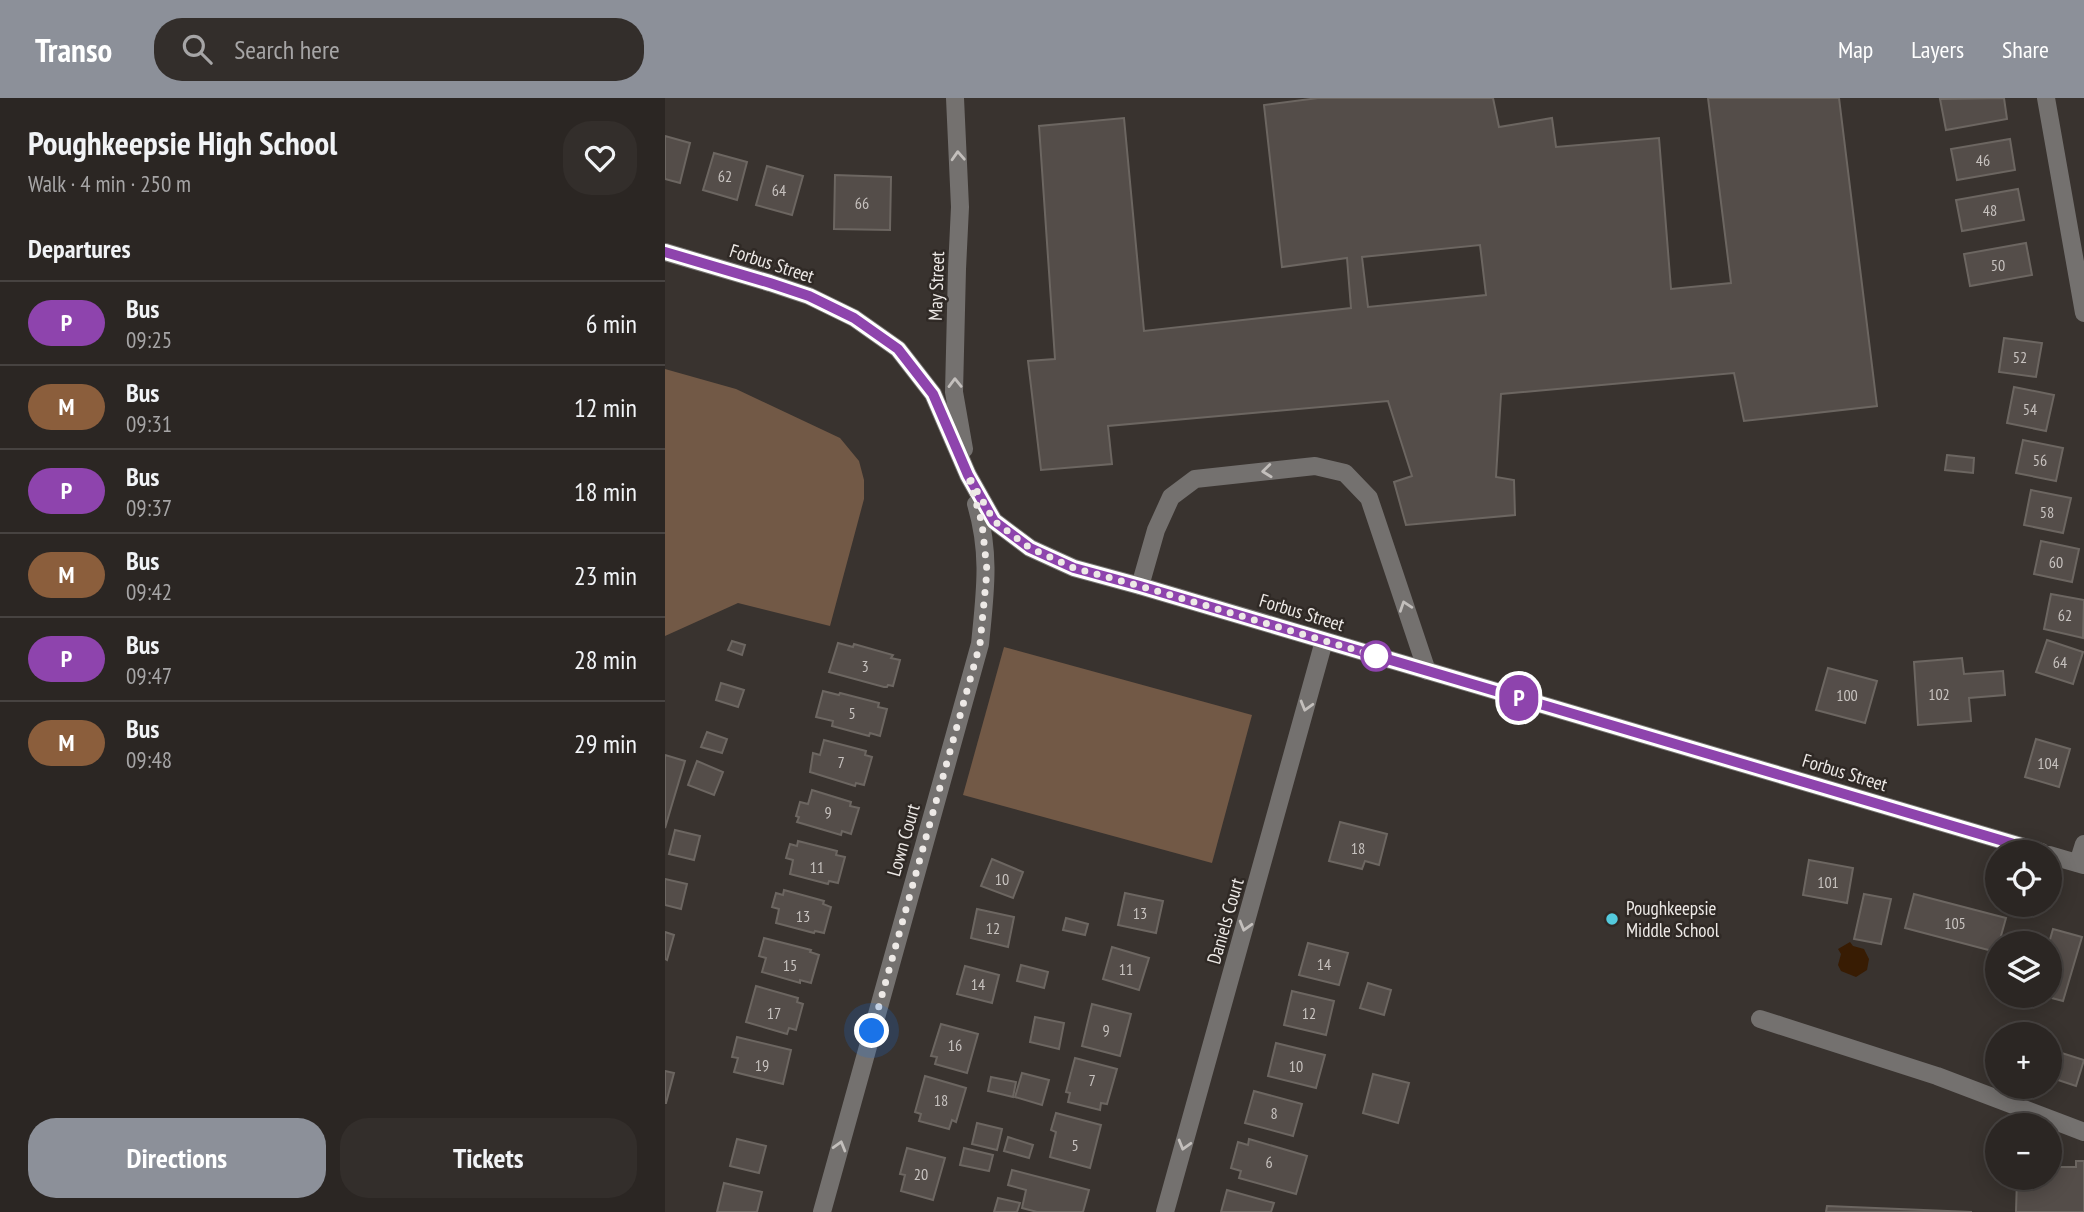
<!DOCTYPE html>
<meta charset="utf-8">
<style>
body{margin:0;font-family:"PT Sans Narrow",sans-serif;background:#332e2b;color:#f1f3f6;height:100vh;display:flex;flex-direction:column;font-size:26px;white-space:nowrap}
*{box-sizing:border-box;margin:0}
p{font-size:23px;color:#a6a5a6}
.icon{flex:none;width:38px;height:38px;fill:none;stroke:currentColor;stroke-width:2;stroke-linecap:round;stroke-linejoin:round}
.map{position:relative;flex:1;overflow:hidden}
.sheet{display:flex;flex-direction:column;background:#2b2623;width:665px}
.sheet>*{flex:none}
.badge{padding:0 14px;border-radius:23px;font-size:24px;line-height:46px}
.tools{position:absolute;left:1320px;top:742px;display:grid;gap:14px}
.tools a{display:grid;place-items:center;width:77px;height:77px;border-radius:50%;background:#2b2623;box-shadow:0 4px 18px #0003,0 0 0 2px #474341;font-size:35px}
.you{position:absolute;width:35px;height:35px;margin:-18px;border:5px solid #fff;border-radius:50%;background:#1a73e8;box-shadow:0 0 0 10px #1a73e833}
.map>.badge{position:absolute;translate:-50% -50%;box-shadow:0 0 0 4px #fff}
h2{padding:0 28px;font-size:26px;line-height:63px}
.round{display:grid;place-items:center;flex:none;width:74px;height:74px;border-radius:28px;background:#332e2b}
.overview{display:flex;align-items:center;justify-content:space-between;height:119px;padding:0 28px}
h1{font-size:33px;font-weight:600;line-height:52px}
.action{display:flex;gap:14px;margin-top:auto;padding:14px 28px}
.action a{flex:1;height:80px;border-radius:28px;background:#8c9099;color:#fff;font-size:28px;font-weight:600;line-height:80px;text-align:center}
.action a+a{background:#332e2b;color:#f1f3f6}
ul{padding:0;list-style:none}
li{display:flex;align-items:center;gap:21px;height:84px;padding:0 28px;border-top:2px solid #474341}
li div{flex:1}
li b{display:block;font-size:26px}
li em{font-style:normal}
li .badge{min-width:77px;font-weight:700;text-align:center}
header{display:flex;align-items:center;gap:42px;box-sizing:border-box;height:98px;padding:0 35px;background:#8c9099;color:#fff}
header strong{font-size:33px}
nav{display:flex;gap:38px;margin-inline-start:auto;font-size:24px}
.search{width:490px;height:63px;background:#332e2b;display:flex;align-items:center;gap:18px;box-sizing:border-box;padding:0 24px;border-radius:28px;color:#a6a5a6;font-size:26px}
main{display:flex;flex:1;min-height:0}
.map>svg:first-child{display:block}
</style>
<header>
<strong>Transo</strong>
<div class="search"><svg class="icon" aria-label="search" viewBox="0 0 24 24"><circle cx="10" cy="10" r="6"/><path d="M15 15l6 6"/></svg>Search here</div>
<nav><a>Map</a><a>Layers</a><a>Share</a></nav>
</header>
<main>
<section class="sheet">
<div class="overview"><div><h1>Poughkeepsie High School</h1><p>Walk · 4 min · 250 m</p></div><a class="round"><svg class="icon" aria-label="heart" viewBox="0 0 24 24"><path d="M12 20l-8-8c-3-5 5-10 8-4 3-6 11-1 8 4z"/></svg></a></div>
<h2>Departures</h2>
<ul>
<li><span class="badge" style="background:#8e44ad;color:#fff">P</span><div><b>Bus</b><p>09:25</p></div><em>6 min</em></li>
<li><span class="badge" style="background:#8b5e3c;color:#fff">M</span><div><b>Bus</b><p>09:31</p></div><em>12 min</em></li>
<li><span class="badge" style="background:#8e44ad;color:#fff">P</span><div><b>Bus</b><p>09:37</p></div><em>18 min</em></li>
<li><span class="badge" style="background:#8b5e3c;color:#fff">M</span><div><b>Bus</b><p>09:42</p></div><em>23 min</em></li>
<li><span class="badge" style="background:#8e44ad;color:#fff">P</span><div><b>Bus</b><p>09:47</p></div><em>28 min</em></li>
<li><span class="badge" style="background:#8b5e3c;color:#fff">M</span><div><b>Bus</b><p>09:48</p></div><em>29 min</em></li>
</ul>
<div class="action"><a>Directions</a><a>Tickets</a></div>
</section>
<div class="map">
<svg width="1419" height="1114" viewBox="0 0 1419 1114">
<rect width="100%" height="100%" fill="#39332f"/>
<!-- green -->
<g fill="#725946">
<polygon points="0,271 71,291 175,340 194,363 199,382 199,401 165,528 73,505 0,538"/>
<polygon points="339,549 587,617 547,765 298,697"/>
</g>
<!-- water -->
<polygon fill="#381c03" points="1185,844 1188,848 1199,851 1204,861 1202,872 1191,879 1176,873 1173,867 1176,856 1173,851"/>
<!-- building -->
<g fill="#544d49" stroke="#6c6661" stroke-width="2" fill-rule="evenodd">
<path d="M653,0H828L834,29L887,20L891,49L994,40L1006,191L1066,185L1043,0H1174L1212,308L1079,323L1069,275L836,296L831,379L849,382L850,417L741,427L729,384L747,378L723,303L443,328L447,366L376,372L363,263L390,261L374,28L459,20L479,233L686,210L682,160L617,169L599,7ZM815,147L821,197L703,209L697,159Z"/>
<polygon points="1339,0 1342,21 1281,32 1275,1"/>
<polygon points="0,38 25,45 15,85 0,81"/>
<polygon points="1345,41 1350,72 1292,82 1286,51"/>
<polygon points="49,55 82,64 72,102 38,92"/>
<polygon points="102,68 138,78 127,117 91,107"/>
<polygon points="170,77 226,79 225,132 169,131"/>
<polygon points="1353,91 1359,122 1297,133 1291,102"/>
<polygon points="1361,145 1367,177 1305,188 1299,156"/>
<polygon points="1339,240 1377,245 1371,279 1334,274"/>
<polygon points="1349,289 1389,297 1381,333 1342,325"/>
<polygon points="1358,342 1398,350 1391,383 1351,375"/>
<polygon points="1282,357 1309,360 1308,375 1280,372"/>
<polygon points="1366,392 1406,400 1398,435 1359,427"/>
<polygon points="1376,443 1414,451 1407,484 1369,476"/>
<polygon points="1386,496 1419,502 1418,540 1379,531"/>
<polygon points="1382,542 1418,554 1408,586 1371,574"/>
<polygon points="67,543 80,547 77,557 63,552"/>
<polygon points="173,545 188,549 189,546 228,557 226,560 235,562 228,588 223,587 222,589 219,589 164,574"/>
<polygon points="1297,560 1299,576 1338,573 1340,597 1304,600 1306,623 1253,627 1249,564"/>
<polygon points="1163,570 1212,583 1200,625 1151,612"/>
<polygon points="56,585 79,592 73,609 51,602"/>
<polygon points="158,593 174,597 175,595 214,605 213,609 222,611 215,638 205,635 204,638 167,628 168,623 151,619"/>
<polygon points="42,634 62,641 57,655 36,649"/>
<polygon points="1371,641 1405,651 1394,689 1360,679"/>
<polygon points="159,642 201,653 200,657 207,659 199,687 191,685 190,688 145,674 148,655 155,657"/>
<polygon points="0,657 20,663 0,730"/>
<polygon points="32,663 58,674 49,697 23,687"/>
<polygon points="147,692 186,704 185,708 194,710 186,736 177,733 176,737 132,724 134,719 131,718 135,704 143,706"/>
<polygon points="675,724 722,736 714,767 700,763 697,771 664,763"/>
<polygon points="10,732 35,738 29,762 4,756"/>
<polygon points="133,743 172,753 171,757 180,759 173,785 164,783 163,786 125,776 128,762 121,760 125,746 132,748"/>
<polygon points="327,761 358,774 348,800 316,788"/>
<polygon points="1144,762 1188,770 1182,805 1138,797"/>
<polygon points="0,781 22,786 16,811 0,807"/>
<polygon points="119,792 159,803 158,806 166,809 159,835 150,833 149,835 111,825 114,811 107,809 111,795 118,797"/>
<polygon points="460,795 498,803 491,835 453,827"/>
<polygon points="1199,796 1226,801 1216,846 1189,841"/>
<polygon points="1249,796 1341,820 1334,845 1332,845 1331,854 1240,830"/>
<polygon points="312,811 349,819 343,849 306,840"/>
<polygon points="401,820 423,826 420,837 398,832"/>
<polygon points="1388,831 1417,839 1398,903 1379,898 1384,898 1384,845"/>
<polygon points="0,834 9,837 2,862 0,861"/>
<polygon points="99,840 146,852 145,854 154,857 146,885 135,882 135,885 97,874 101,860 94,858"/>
<polygon points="643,845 683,855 674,887 634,877"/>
<polygon points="447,849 484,860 474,892 438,881"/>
<polygon points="356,867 383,874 379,890 352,883"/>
<polygon points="300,868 334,877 327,905 292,896"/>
<polygon points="703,885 726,892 719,917 695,910"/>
<polygon points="91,888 133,900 132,904 138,906 131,932 124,930 122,936 81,924"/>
<polygon points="627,893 669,903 661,937 619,927"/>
<polygon points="427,906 466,916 455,958 417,948"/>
<polygon points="370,919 399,925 394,951 365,944"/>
<polygon points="276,926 313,936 302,975 270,966 272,959 266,958"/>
<polygon points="72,939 126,952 118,986 69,974 73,960 67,959"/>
<polygon points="611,945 660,957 651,990 603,978"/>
<polygon points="1384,951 1419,962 1411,988 1384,979"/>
<polygon points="410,960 452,971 442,1006 436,1005 435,1012 403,1004 405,995 401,994"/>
<polygon points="0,973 9,975 1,1005 0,1005"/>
<polygon points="357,975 384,982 377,1007 350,999"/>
<polygon points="708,976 744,985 733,1025 698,1015"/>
<polygon points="260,978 301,990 291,1024 287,1022 284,1031 254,1023 256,1016 250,1014"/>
<polygon points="326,979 351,984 348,999 323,993"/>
<polygon points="589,993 637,1006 628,1038 580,1025"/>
<polygon points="391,1015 436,1027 425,1070 385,1059 391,1034 386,1032"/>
<polygon points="312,1025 337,1031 332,1052 307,1046"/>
<polygon points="343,1039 368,1047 364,1060 339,1053"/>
<polygon points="72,1041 101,1048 94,1075 65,1068"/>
<polygon points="584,1041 642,1058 631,1096 574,1080 576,1073 566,1070 573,1044 583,1047"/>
<polygon points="242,1050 280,1060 268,1102 236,1093 240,1077 235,1076"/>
<polygon points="299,1050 328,1057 324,1073 295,1067"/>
<polygon points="1384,1057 1393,1057 1392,1069 1411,1069 1411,1063 1419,1063 1419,1114 1351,1114 1352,1080 1384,1080"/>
<polygon points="347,1072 424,1092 418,1114 372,1114 357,1110 361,1092 343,1087"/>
<polygon points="59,1085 97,1094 92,1114 52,1114"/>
<polygon points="562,1092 609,1105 606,1114 556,1114"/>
<polygon points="333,1100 355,1105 352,1114 329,1114"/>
<polygon points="1162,1108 1307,1114 1161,1114"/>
</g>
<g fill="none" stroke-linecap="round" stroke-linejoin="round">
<!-- minor -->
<g stroke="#74716f" stroke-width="18">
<polyline points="290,0 295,109 292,171 289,294 299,351"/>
<polyline points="1381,0 1419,215"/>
<polyline points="0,154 105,185 144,198 189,220 233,251 268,296 303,377 329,423 365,450 409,470 475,488 1376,754"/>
<polyline points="475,488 491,432 506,399 530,381 650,368 680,375 704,400 762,573"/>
<polyline points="1384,757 1419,767"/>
<polyline points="1413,765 1419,746"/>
<polyline points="1095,921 1272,978 1419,1034"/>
<path d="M157,1114L315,546C320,495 326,456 311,406"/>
<polyline points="500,1114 659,543"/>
</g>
</g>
<!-- one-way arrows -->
<defs><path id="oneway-chevron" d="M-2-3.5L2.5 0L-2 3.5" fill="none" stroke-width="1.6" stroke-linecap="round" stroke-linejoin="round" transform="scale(1.75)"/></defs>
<g stroke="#c3bfbc">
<use href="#oneway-chevron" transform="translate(293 58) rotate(-93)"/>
<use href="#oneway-chevron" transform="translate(290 285) rotate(-91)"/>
<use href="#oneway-chevron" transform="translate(602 373) rotate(174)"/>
<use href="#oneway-chevron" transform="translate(740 508) rotate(-109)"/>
<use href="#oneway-chevron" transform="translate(641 608) rotate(106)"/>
<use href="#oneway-chevron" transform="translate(580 828) rotate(106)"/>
<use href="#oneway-chevron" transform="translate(519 1047) rotate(106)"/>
<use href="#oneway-chevron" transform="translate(175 1048) rotate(-74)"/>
</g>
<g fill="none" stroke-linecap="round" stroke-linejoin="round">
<defs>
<polyline id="line" points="0,154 105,185 144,198 189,220 233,251 268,296 303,377 329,423 365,450 409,470 475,488 1376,754"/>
</defs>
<!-- line casing -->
<use href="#line" stroke="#fff" stroke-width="16"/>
<!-- line -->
<use href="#line" stroke="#8e44ad" stroke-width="10"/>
<!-- walk -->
<polyline stroke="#ede9e6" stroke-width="7" stroke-dasharray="0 12.6" points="207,933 315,546 322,473 317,425 303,377 329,423 365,450 409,470 475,488 711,558"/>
</g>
<!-- markers -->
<circle fill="#fff" stroke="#8e44ad" stroke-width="3.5" cx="711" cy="558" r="14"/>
<circle fill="#54cadd" stroke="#2f2925" stroke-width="2.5" cx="947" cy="821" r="7"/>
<g text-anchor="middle" stroke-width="5" stroke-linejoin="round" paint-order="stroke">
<!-- number labels -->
<g font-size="16" fill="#c7c2bf">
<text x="1318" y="68">46</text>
<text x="60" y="84">62</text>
<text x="114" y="98">64</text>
<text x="197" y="111">66</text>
<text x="1325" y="118">48</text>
<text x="1333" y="173">50</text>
<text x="1355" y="265">52</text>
<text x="1365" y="317">54</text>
<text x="1375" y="368">56</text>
<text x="1382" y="420">58</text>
<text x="1391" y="470">60</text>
<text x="1400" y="523">62</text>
<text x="1395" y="570">64</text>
<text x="200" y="574">3</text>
<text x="1274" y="602">102</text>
<text x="1182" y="603">100</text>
<text x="187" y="621">5</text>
<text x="176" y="670">7</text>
<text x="1383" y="671">104</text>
<text x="163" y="720">9</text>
<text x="693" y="756">18</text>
<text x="152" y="775">11</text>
<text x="337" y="787">10</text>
<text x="1163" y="790">101</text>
<text x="475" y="821">13</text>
<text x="138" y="824">13</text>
<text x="1290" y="831">105</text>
<text x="328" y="836">12</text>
<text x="659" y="872">14</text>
<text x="125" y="873">15</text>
<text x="461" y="877">11</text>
<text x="313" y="892">14</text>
<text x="109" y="921">17</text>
<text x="644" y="921">12</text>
<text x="441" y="938">9</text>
<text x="290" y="953">16</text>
<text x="97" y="973">19</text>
<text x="631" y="974">10</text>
<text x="427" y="988">7</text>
<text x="276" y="1008">18</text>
<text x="609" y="1021">8</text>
<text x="410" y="1053">5</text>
<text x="604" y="1070">6</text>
<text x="256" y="1082">20</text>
</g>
<!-- street labels -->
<g font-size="19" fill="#ede9e6" stroke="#2f2925">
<text transform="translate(107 165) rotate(18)" y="7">Forbus Street</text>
<text transform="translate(271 188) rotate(-88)" y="7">May Street</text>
<text transform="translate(637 514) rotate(17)" y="7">Forbus Street</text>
<text transform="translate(1180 674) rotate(17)" y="7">Forbus Street</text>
<text transform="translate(238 742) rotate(-74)" y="7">Lown Court</text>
<text transform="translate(560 823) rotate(-74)" y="7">Daniels Court</text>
</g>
<!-- poi labels -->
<g font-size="19" fill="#ede9e6" stroke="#2f2925" text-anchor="start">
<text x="961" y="817">Poughkeepsie<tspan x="961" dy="22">Middle School</tspan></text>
</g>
</g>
</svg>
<div class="tools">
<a><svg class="icon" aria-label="locate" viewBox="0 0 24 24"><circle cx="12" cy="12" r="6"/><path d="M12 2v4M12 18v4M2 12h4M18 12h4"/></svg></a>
<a><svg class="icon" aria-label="layers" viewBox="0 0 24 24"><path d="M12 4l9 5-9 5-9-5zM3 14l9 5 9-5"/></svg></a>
<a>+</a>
<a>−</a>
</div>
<div class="you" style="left:207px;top:933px"></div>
<b class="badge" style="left:854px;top:600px;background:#8e44ad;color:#fff">P</b>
</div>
</main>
